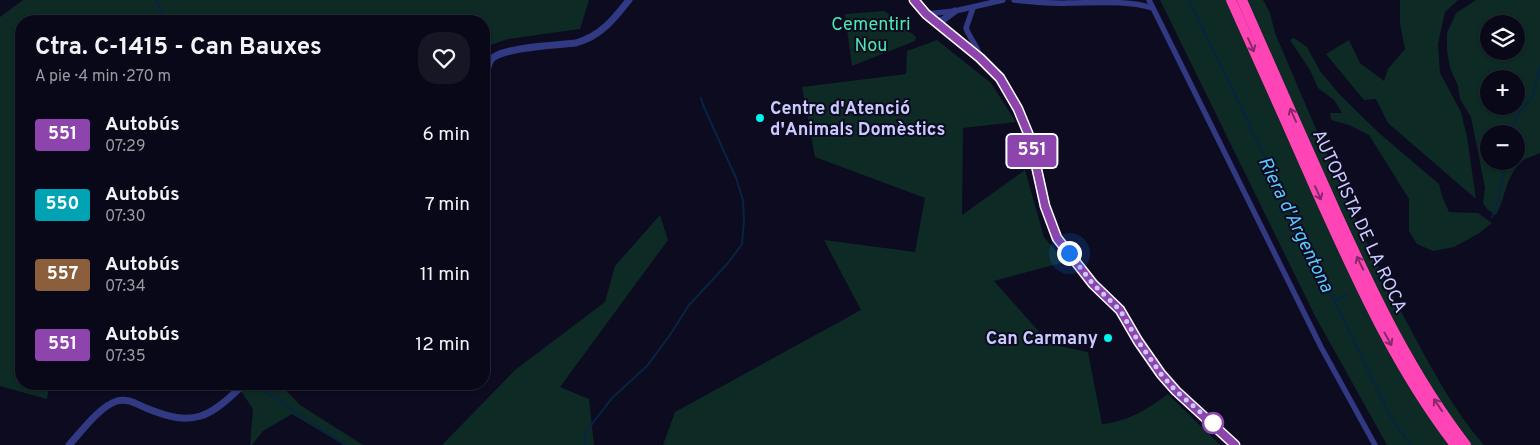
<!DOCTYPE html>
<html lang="es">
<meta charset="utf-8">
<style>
body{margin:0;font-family:Overpass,sans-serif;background:#171625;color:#f1f3f6;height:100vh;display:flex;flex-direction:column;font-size:19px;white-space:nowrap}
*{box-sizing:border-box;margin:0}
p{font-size:16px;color:#999aa2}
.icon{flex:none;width:28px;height:28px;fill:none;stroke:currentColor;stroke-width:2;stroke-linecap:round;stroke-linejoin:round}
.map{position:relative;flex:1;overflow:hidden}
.drawer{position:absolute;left:15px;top:15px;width:475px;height:375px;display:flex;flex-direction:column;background:#090818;border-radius:20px;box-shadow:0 1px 4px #0004,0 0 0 1px #292937}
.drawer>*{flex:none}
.badge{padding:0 10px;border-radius:4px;font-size:18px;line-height:32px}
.fabs{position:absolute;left:1480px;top:15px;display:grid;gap:10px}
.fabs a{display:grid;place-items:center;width:45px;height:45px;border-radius:50%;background:#090818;box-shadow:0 1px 4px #0004,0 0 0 1px #292937;font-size:25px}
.you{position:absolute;width:25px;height:25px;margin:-12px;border:4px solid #fff;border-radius:50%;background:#1a73e8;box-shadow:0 0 0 8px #1a73e833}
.map>.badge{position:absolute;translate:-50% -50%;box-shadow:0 0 0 2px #fff}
.round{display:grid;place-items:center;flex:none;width:52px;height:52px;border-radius:20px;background:#171625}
.headline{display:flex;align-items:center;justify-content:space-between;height:85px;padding:0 20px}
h1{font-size:24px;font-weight:700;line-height:38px}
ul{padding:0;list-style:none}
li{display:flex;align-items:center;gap:15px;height:70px;padding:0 20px}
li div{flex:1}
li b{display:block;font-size:19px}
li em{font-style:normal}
li .badge{min-width:55px;font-weight:700;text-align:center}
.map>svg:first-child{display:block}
</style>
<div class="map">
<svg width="1540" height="445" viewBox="0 0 1540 445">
<rect width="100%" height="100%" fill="#0c0b20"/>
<!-- green -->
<g fill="#0d2a25" fill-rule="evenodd">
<polygon points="23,0 589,0 580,29 508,39 484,47 484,21 21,21 21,216 20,222 21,230 21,384 50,384 47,399 0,386 0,17"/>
<path d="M1160,0H1263L1270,13L1275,33C1318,133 1359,234 1411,330C1432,369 1454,411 1484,445H1387L1315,316Z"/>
<polygon points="1400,0 1458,0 1445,12 1438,44 1440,73 1461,112 1467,137 1476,199 1388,123 1376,99 1364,100 1326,54 1349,40 1360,63 1384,81 1388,69 1405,49 1400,24"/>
<path d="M1476,0H1540V153C1534,156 1526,158 1522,161C1505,177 1506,197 1496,215L1488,210L1483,203L1485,188L1471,117L1460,99L1458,86L1450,68L1447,50V33L1456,13ZM1489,24H1516V51H1489ZM1489,79H1516V106H1489ZM1489,134H1516V161H1489Z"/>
<polygon points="885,11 916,37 915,41 852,66 845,14"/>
<polygon points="1294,38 1307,47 1320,71 1340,95 1379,133 1439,184 1442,196 1449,212 1478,213 1492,223 1478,234 1454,247 1433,251 1417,244 1409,231 1409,199 1369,135 1349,125 1331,120 1330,113 1342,113 1334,100 1318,88 1310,70 1290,40"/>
<path d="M937,40L991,83L1016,122L963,128L962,215L1025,170L1044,237L1065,262L994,281L1050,344L1088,352L1102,424C1127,422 1148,409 1168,394L1220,445H663L675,412L861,310L824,240L915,252L925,198L815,157L802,87L906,74L907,51Z"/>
<polygon points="660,215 668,240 560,387 589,399 594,445 442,445 515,370 605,302 615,266"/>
<polygon points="236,384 280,384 300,405 363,445 344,445 292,414 263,431 252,445 250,445 253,409"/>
</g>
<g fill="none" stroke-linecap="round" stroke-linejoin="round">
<!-- stream -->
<g stroke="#072443" stroke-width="2">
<polyline points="156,0 166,21"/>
<polyline points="1189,0 1392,420 1411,445"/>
<polyline points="1510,134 1517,116 1533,96 1540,66"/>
<polyline points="1492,217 1498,201 1506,161"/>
<polyline points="1373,280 1381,276"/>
<polyline points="1334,301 1347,294"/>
<polyline points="254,384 345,445"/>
<polyline points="585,445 585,433 612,398 647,366 670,335 689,305 728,263 742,244 744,219 743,200 736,178 703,105 701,98"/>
</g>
<!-- minor -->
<g stroke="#313983" stroke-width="5.5">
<path d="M1014,0C1032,2 1051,4 1068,3C1094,3 1129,0 1152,8"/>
<polyline points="1149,0 1321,347 1375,445"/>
<path d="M973,8L966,28C970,39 979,48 980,58"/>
<polyline points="926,14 955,11 1003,0"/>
</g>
<!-- tertiary -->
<g stroke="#313983" stroke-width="7">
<polyline points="914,0 926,14 980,58 1000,78 1018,109 1030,137 1045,206 1057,238 1093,284 1120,310 1138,341 1161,374 1176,391 1235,445"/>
<polyline points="934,21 943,20 955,11"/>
<path d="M484,110C485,97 484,70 491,60C499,47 559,45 576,43C601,36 614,19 629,0"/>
<path d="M69,445C81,432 100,406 117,401C128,398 136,404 146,408C194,428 209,418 244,384"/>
</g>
<!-- motorway -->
<g stroke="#ff45b6" stroke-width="10">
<path d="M1231,0C1261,66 1290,131 1319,197C1358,283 1397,370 1455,445"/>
<path d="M1242,0C1273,71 1305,143 1337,214C1374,295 1412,375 1466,445"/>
</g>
</g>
<!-- one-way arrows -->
<defs><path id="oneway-shaft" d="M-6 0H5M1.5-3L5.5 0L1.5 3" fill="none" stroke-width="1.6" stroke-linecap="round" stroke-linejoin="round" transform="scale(1.25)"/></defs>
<g stroke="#86286b">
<use href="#oneway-shaft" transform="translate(1251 45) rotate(66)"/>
<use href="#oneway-shaft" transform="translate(1293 115) rotate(-114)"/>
<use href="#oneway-shaft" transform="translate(1318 193) rotate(66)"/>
<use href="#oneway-shaft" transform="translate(1360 263) rotate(-116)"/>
<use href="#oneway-shaft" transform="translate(1388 339) rotate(61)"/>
<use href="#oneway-shaft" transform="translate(1438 405) rotate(-124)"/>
</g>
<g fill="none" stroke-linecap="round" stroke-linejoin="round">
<defs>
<polyline id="line" points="914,0 926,14 980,58 1000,78 1018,109 1030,138 1045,206 1057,238 1093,284 1120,310 1138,341 1161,374 1176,391 1235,445"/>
</defs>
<!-- line casing -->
<use href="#line" stroke="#fff" stroke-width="11"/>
<!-- line -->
<use href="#line" stroke="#8e44ad" stroke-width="8"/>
<!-- walk -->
<polyline stroke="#cacaff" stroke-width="5" stroke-dasharray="0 9" points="1069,253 1093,284 1120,310 1138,341 1161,374 1176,391 1213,423"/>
</g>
<!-- markers -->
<g fill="#00f5ed" stroke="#0c0b20" stroke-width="2">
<circle cx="760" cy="118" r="5"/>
<circle cx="1108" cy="338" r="5"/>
</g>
<circle fill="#fff" stroke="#8e44ad" stroke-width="2.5" cx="1213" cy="423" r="10"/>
<g text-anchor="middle" stroke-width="4" stroke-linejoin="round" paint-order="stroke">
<!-- park labels -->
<g font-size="18" fill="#4ce9ad" stroke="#0c0b20">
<text x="871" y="30">Cementiri<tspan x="871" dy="21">Nou</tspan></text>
</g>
<!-- poi labels -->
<g font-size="18" font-weight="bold" fill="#cacaff" stroke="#0c0b20" text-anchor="start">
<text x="770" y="114">Centre d'Atenció<tspan x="770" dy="21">d'Animals Domèstics</tspan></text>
<text x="1098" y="344" text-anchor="end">Can Carmany</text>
</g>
<!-- street labels -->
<g font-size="18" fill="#cacaff" stroke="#0c0b20">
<text transform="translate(1360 221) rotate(65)" y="6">AUTOPISTA DE LA ROCA</text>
</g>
<!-- water labels -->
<g font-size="19" font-style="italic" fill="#58c7ff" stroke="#0c0b20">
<text transform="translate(1297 224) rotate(64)" y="7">Riera d'Argentona</text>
</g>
</g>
</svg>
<div class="fabs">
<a><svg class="icon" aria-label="layers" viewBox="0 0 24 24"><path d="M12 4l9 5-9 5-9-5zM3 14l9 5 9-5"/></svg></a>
<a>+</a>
<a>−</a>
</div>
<div class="you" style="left:1069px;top:253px"></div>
<b class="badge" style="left:1032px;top:151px;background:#8e44ad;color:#fff">551</b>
<section class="drawer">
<div class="headline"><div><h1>Ctra. C-1415 - Can Bauxes</h1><p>A pie · 4 min · 270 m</p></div><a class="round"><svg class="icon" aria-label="heart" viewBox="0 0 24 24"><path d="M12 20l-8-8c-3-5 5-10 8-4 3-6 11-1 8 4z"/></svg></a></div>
<ul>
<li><span class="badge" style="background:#8e44ad;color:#fff">551</span><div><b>Autobús</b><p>07:29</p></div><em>6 min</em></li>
<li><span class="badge" style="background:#00a3b4;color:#fff">550</span><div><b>Autobús</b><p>07:30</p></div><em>7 min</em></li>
<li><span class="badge" style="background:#8b5e3c;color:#fff">557</span><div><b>Autobús</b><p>07:34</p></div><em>11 min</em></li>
<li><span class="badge" style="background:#8e44ad;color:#fff">551</span><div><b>Autobús</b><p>07:35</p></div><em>12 min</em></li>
</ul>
</section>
</div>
